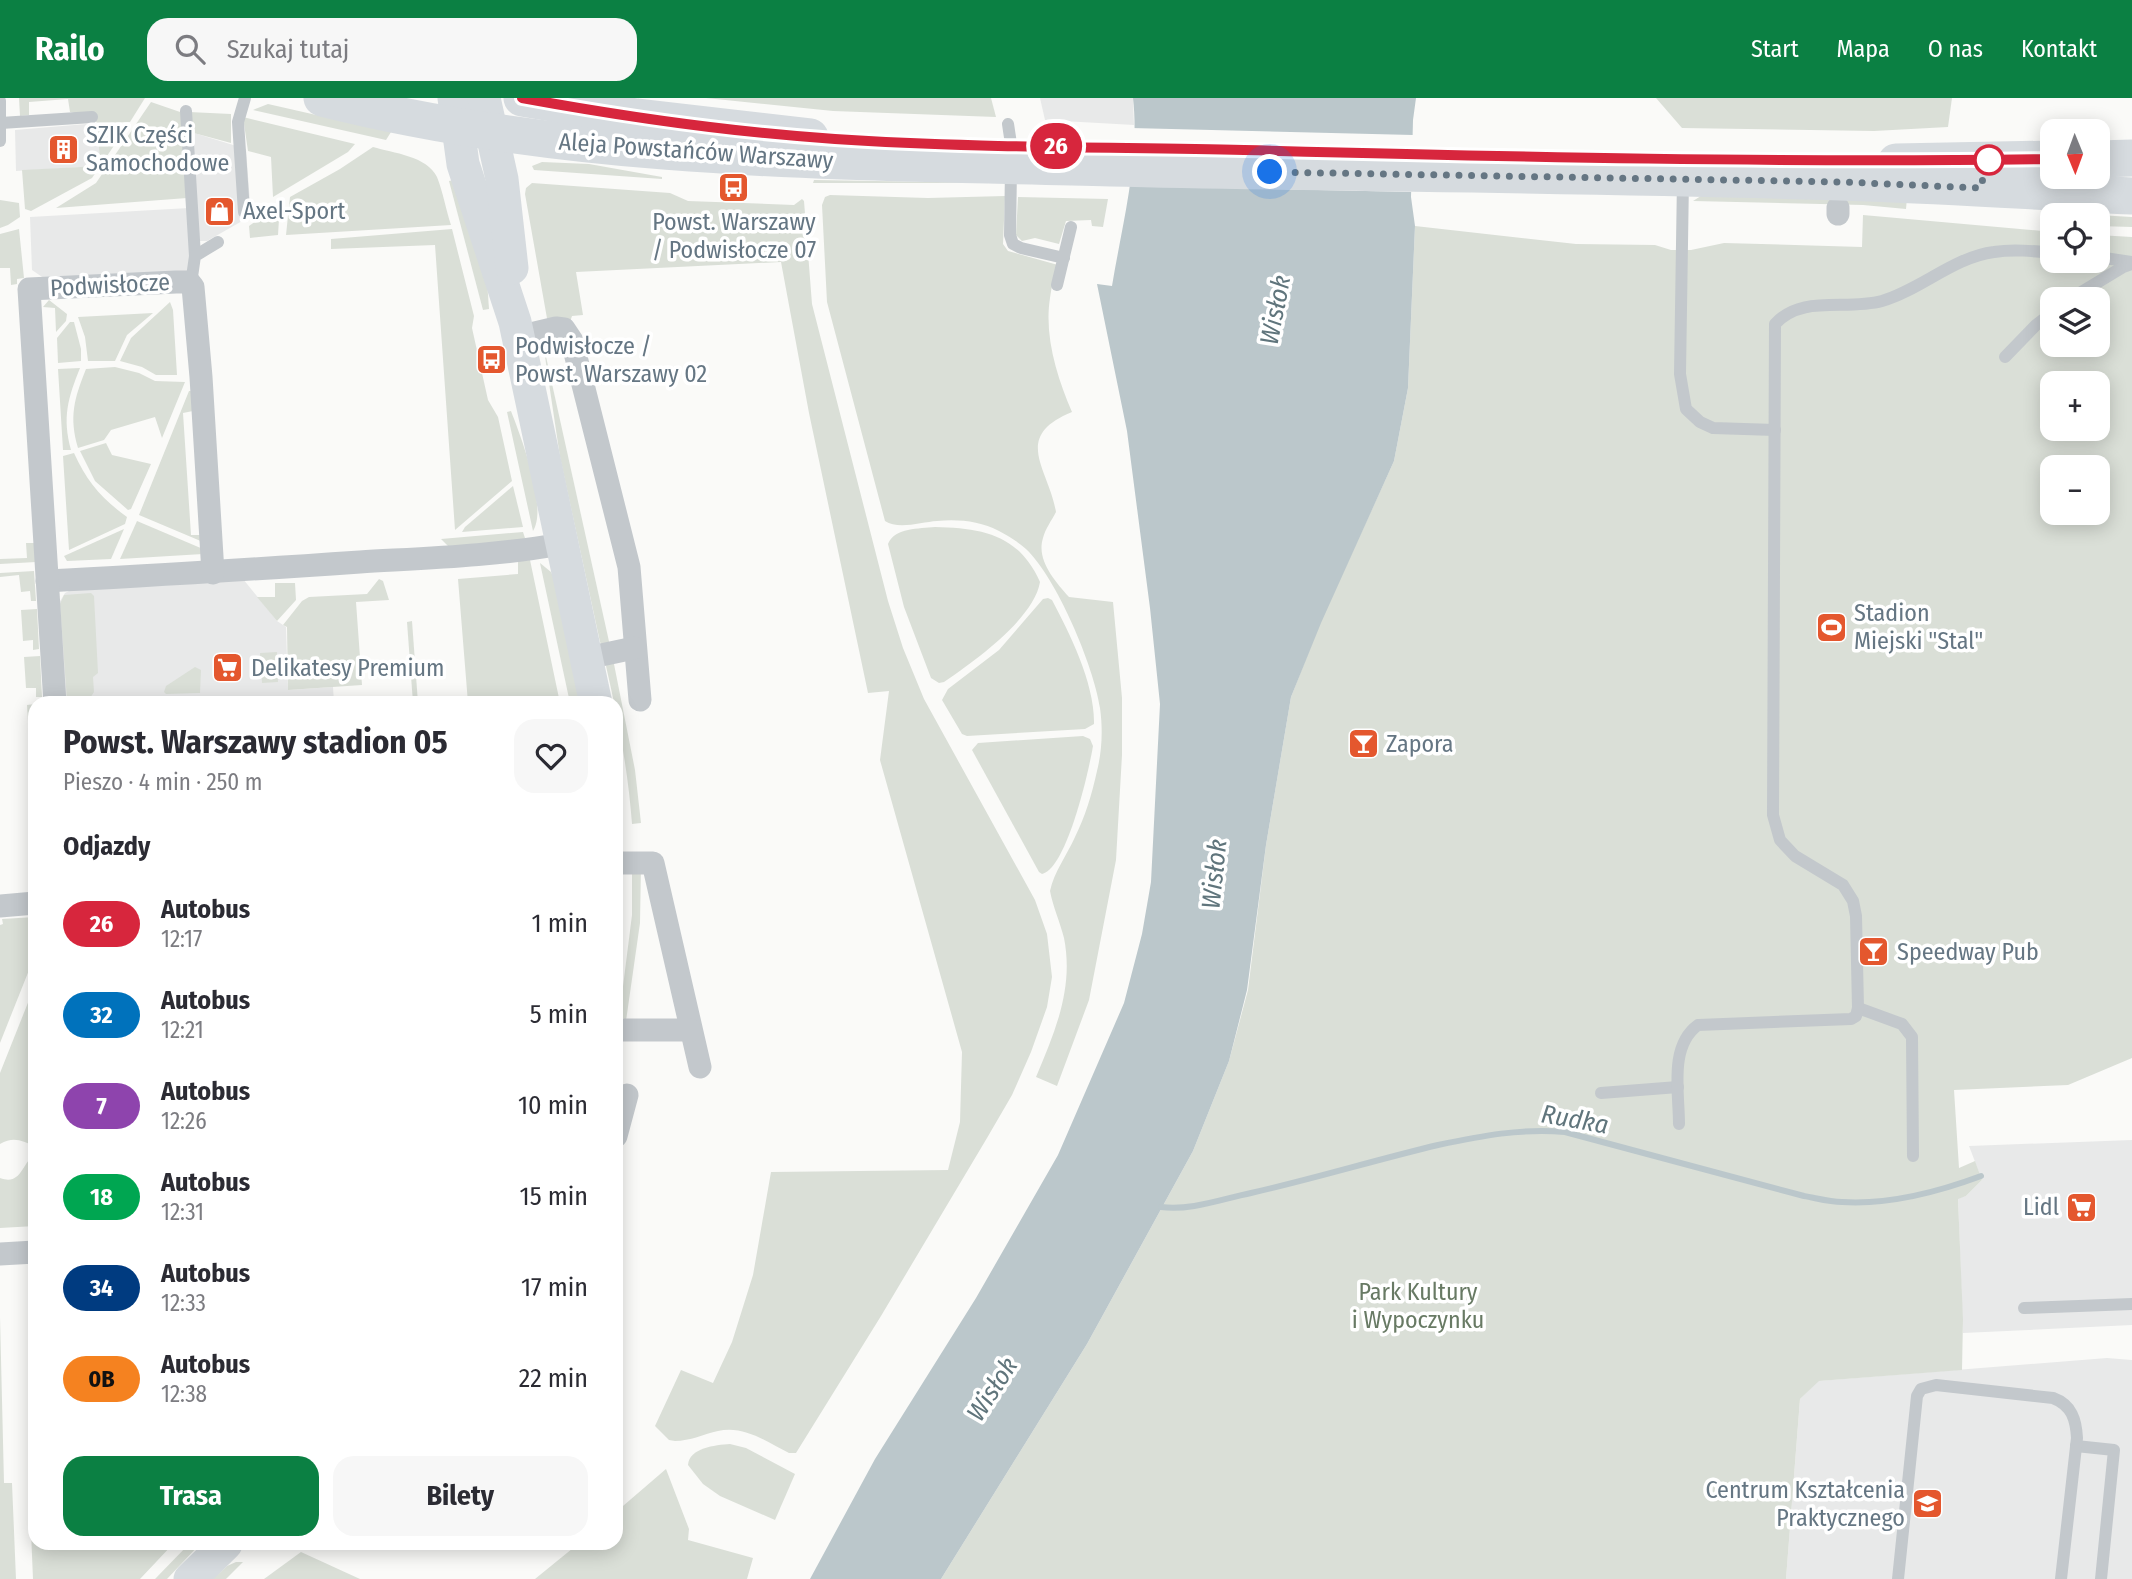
<!DOCTYPE html>
<html lang="pl">
<meta charset="utf-8">
<style>
body{margin:0;font-family:"Fira Sans Condensed",sans-serif;background:#f7f7f7;color:#2b2b33;height:100vh;display:flex;flex-direction:column;font-size:26px;white-space:nowrap}
*{box-sizing:border-box;margin:0}
p{font-size:23px;color:#7c7c81}
.icon{flex:none;width:38px;height:38px;fill:none;stroke:currentColor;stroke-width:2;stroke-linecap:round;stroke-linejoin:round}
.map{position:relative;flex:1;overflow:hidden}
.panel{position:absolute;left:28px;top:598px;width:595px;height:854px;display:flex;flex-direction:column;background:#fff;border-radius:21px;box-shadow:0 4px 18px #0003}
.panel>*{flex:none}
.badge{padding:0 14px;border-radius:23px;font-size:24px;line-height:46px}
.needle{width:46px;rotate:179deg}
.buttons{position:absolute;left:2040px;top:21px;display:grid;gap:14px}
.buttons a{display:grid;place-items:center;width:70px;height:70px;border-radius:14px;background:#fff;box-shadow:0 4px 18px #0003;font-size:35px}
.you{position:absolute;width:35px;height:35px;margin:-18px;border:5px solid #fff;border-radius:50%;background:#1a73e8;box-shadow:0 0 0 10px #1a73e833}
.map>.badge{position:absolute;translate:-50% -50%;box-shadow:0 0 0 4px #fff}
h2{padding:0 35px;font-size:26px;line-height:63px}
.round{display:grid;place-items:center;flex:none;width:74px;height:74px;border-radius:21px;background:#f7f7f7}
.headline{display:flex;align-items:center;justify-content:space-between;height:119px;padding:0 35px}
h1{font-size:33px;font-weight:700;line-height:52px}
.cta{display:flex;gap:14px;margin-top:auto;padding:14px 35px}
.cta a{flex:1;height:80px;border-radius:21px;background:#0b8043;color:#fff;font-size:28px;font-weight:700;line-height:80px;text-align:center}
.cta a+a{background:#f7f7f7;color:#2b2b33}
ul{padding:0;list-style:none}
li{display:flex;align-items:center;gap:21px;height:91px;padding:0 35px}
li div{flex:1}
li b{display:block;font-size:26px}
li em{font-style:normal}
li .badge{min-width:77px;font-weight:700;text-align:center}
header{display:flex;align-items:center;gap:42px;box-sizing:border-box;height:98px;padding:0 35px;background:#0b8043;color:#fff}
header strong{font-size:33px}
nav{display:flex;gap:38px;margin-inline-start:auto;font-size:24px}
.search{width:490px;height:63px;background:#f7f7f7;display:flex;align-items:center;gap:18px;box-sizing:border-box;padding:0 24px;border-radius:21px;color:#7c7c81;font-size:26px}
.map>svg:first-child{display:block}
</style>
<header>
<strong>Railo</strong>
<div class="search"><svg class="icon" aria-label="search" viewBox="0 0 24 24"><circle cx="10" cy="10" r="6"/><path d="M15 15l6 6"/></svg>Szukaj tutaj</div>
<nav><a>Start</a><a>Mapa</a><a>O nas</a><a>Kontakt</a></nav>
</header>
<div class="map">
<svg width="2132" height="1481" viewBox="0 0 2132 1481">
<rect width="100%" height="100%" fill="#fafaf8"/>
<!-- built -->
<g fill="#e8e9e9">
<polygon points="1040,0 1133,0 1134,27 1045,22"/>
<polygon points="98,25 100,68 16,73 15,32"/>
<polygon points="191,34 246,51 251,118 207,143 197,143"/>
<polygon points="189,110 192,168 186,179 51,185 32,172 30,119"/>
<polygon points="243,481 277,523 286,529 288,592 333,589 334,605 63,605 59,505 65,495 73,491"/>
<polygon points="2132,1042 2132,1227 1963,1235 1958,1100 1966,1098 1982,1082 1969,1048"/>
<polygon points="2107,1260 2132,1262 2132,1481 1786,1481 1800,1301 1818,1283"/>
</g>
<!-- green -->
<g fill="#dadfd7" fill-rule="evenodd">
<polygon points="19,0 145,0 130,24 98,25 85,17 70,14 68,1 29,4 29,17 20,18"/>
<polygon points="706,0 991,0 996,19 833,13"/>
<polygon points="1656,0 1952,0 1948,29 1874,33 1682,30"/>
<polygon points="151,4 183,15 187,100 56,110 96,85"/>
<polygon points="268,6 391,34 386,42 253,12"/>
<polygon points="189,14 231,16 231,45 190,34"/>
<polygon points="243,19 355,46 348,54 273,99 271,59 248,53"/>
<polygon points="126,30 92,80 31,113 25,111 22,72 100,68 98,31"/>
<path d="M373,49C393,55 427,58 437,79C443,94 446,112 451,127L286,137L290,99L340,71Z"/>
<polygon points="542,64 589,66 662,79 662,81 534,72 532,68"/>
<polygon points="459,81 487,182 489,211 483,212 449,83"/>
<polygon points="814,82 999,85 813,85"/>
<path d="M532,85L670,95L688,103L794,107L802,101L804,103L812,206L888,503L903,550L924,601L1035,802L1047,836L1052,879L1047,909L1031,954L1012,997L987,1040L881,1218L796,1355H789C767,1344 744,1327 718,1333C704,1336 690,1343 675,1343L669,1342L655,1328L681,1272L713,1285L732,1244L753,1177L771,1074L948,1072L960,1024L962,954L880,662L889,593L868,595L809,315L781,164L576,174L583,217L572,218L570,224L548,226L525,96L526,90Z"/>
<polygon points="1704,96 1907,100 1906,111 1863,107 1693,103"/>
<path d="M830,97L928,100L1005,98L1003,146L1008,153L1058,167C1055,178 1051,189 1050,200C1044,238 1057,279 1072,314C1011,339 1049,371 1056,414C1052,422 1045,431 1043,440C1036,462 1055,483 1069,499L1113,504L1122,600V657L1116,762L1089,902L1057,988L1036,979C1055,934 1074,890 1064,840C1060,824 1053,809 1050,793C1054,774 1067,757 1075,739C1085,719 1092,696 1097,673C1102,653 1103,631 1100,610C1094,568 1056,479 1026,451C1018,444 1009,438 999,433C980,423 958,421 937,423C922,424 898,432 885,423L827,204L822,107L825,99Z"/>
<polygon points="1018,99 1108,101 1103,129 1092,128 1091,122 1066,123 1059,146 1035,140 1022,143 1016,137"/>
<polygon points="0,102 19,105 20,119 8,127 0,130"/>
<polygon points="280,106 278,137 250,140 249,128"/>
<path d="M1863,117L2053,134V163H2098V137L2132,139V960L2068,987L1954,992L1959,1070L1975,1063L1982,1082L1966,1098L1958,1101L1963,1221L1962,1272L1819,1283L1800,1301L1786,1481H941L1087,1246L1193,1053L1229,963L1248,892L1266,747L1291,599L1320,525L1394,363L1408,290L1415,128L1576,146L1655,147L1671,152H1691L1724,145L1862,149ZM2053,201H2098V247H2053ZM2053,285H2098V331H2053ZM2053,369H2098V415H2053Z"/>
<polygon points="2098,117 2132,119 2132,129 2098,128"/>
<polygon points="19,131 24,180 17,181 17,186 11,187 10,170 0,170 0,136"/>
<polygon points="452,131 474,218 472,230 488,302 498,319 512,383 455,432 435,147 331,151 331,141"/>
<polygon points="49,202 67,216 66,223 56,234 55,210 43,209"/>
<polygon points="170,204 173,212 177,277 156,277 142,269 120,263 131,240"/>
<polygon points="153,215 127,237 115,263 88,263 85,239 78,219"/>
<polygon points="70,224 74,224 81,251 81,263 58,265 57,240"/>
<polygon points="543,245 610,548 602,548 600,544 560,359"/>
<path d="M115,269L139,275L155,283L185,284L162,340L155,319L111,332L104,342L78,350C69,319 74,301 86,271Z"/>
<path d="M80,270C68,300 62,319 71,352H63L58,271Z"/>
<polygon points="189,293 193,293 193,313 183,315 191,437 202,437 203,444 139,417"/>
<path d="M511,313C521,339 548,409 533,433L507,314Z"/>
<polygon points="106,345 112,357 151,366 131,411 128,412 95,383 80,353"/>
<path d="M74,355C87,384 102,401 127,419L125,426L69,452L63,358Z"/>
<polygon points="513,388 523,429 462,434 465,429"/>
<polygon points="137,423 203,451 203,456 120,461"/>
<path d="M935,429C983,430 1019,437 1040,484C1034,521 973,564 944,584L939,585L931,580L904,509L888,446C895,429 919,431 935,429Z"/>
<polygon points="124,431 111,461 67,463 64,458"/>
<polygon points="523,434 525,440 515,445 448,448 441,441"/>
<polygon points="26,445 35,445 36,464 0,466 0,461 27,460"/>
<polygon points="530,462 560,605 468,605 458,481 518,476 518,463"/>
<polygon points="540,465 551,474 554,480 581,605 570,605"/>
<polygon points="34,473 36,503 31,503 30,493 21,494 19,477 0,479 0,475"/>
<polygon points="379,481 383,483 389,502 356,504 362,587 288,592 287,529 283,527 302,503 309,499 367,496"/>
<polygon points="275,485 295,485 296,502 277,523 257,499 275,499"/>
<polygon points="91,495 94,498 98,575 93,579 94,594 90,600 67,602 60,506 64,497"/>
<path d="M1048,500L1052,502C1070,536 1095,586 1094,626L1085,631L967,638L962,636L942,602L948,591L999,552L1043,501Z"/>
<polygon points="37,511 39,551 33,552 33,542 23,543 21,512"/>
<polygon points="412,523 418,605 413,605 407,524"/>
<polygon points="277,554 278,584 262,585 260,555"/>
<polygon points="40,558 42,599 36,599 36,590 26,590 24,559"/>
<path d="M613,561L635,672L641,725L632,726C628,672 618,620 606,568L608,564Z"/>
<polygon points="195,569 201,572 200,595 166,596 164,594 166,588"/>
<polygon points="35,606 35,638 29,638 27,607"/>
<path d="M1083,638L1090,641L1093,648C1089,672 1067,770 1042,776L1039,774L972,652L978,645Z"/>
<polygon points="641,768 640,825 626,923 621,918 620,912 632,817 632,774"/>
<polygon points="35,819 35,857 0,945 0,827 3,826 2,821"/>
<path d="M35,887V1048C22,1043 14,1038 0,1046V975Z"/>
<path d="M35,1055V1128L0,1130V1080C21,1088 22,1066 35,1055Z"/>
<polygon points="0,1219 4,1385 12,1385 16,1481 0,1481"/>
<path d="M730,1346L746,1350L795,1376L775,1422L720,1398L703,1386L688,1367C689,1350 715,1347 730,1346Z"/>
<polygon points="666,1371 689,1431 688,1442 753,1460 747,1481 535,1481 578,1446 616,1446 616,1414"/>
<polygon points="29,1385 35,1385 35,1446 173,1446 140,1481 33,1481"/>
<polygon points="189,1446 200,1446 167,1481 155,1481"/>
<polygon points="301,1454 360,1481 264,1481"/>
<polygon points="236,1464 243,1464 226,1481 213,1481 227,1468"/>
</g>
<!-- water -->
<path fill="#bbc7cb" d="M1133,0H1416L1413,22L1411,99L1415,128L1408,290L1394,363L1321,525L1291,599L1266,747L1247,892L1229,963L1193,1053L1087,1246L941,1481H810L875,1361L976,1200L1058,1057L1124,905L1142,836L1151,784L1160,606L1150,510L1127,333L1097,186L1112,188C1122,127 1140,62 1133,0Z"/>
<!-- pier -->
<polygon fill="#fafaf8" points="1131,30 1413,37 1413,94 1126,88"/>
<g fill="none" stroke-linecap="round" stroke-linejoin="round">
<!-- stream -->
<path stroke="#bbc7cb" stroke-width="6" d="M1161,1109C1190,1113 1222,1101 1251,1095C1313,1081 1375,1062 1438,1047C1481,1038 1521,1030 1565,1034L1804,1098C1816,1100 1829,1104 1842,1104C1889,1107 1938,1094 1981,1078"/>
<!-- lane -->
<g stroke="#c3c8cc" stroke-width="12">
<polyline points="0,3 0,43"/>
<polyline points="186,13 195,158"/>
<polyline points="1,25 92,19"/>
<polyline points="1008,26 1011,46"/>
<polyline points="1011,71 1010,137 1013,146 1021,150 1064,160"/>
<polyline points="1683,81 1680,276 1686,311 1700,324 1713,330 1775,332"/>
<polyline points="244,114 238,24 245,0"/>
<polyline points="2098,159 2132,164"/>
<polyline points="191,186 195,158 218,144"/>
<polyline points="1057,187 1071,129"/>
<polyline points="2070,201 2123,169 2132,166"/>
<polyline points="2005,259 2036,227 2053,214"/>
<polyline points="1858,910 1902,926 1912,939 1913,1058"/>
<polyline points="1601,995 1678,989"/>
<path d="M1679,1026C1679,994 1669,948 1698,927L1851,921L1856,918L1858,910L1856,818L1853,803L1843,787L1795,758L1780,742L1773,717L1775,226C1802,196 1846,213 1882,203C1920,192 1954,159 1994,154C2013,151 2033,153 2053,155"/>
<polyline points="2024,1210 2132,1206"/>
<polyline points="2076,1348 2114,1352 2101,1481"/>
<path d="M1898,1481L1917,1298L1921,1291L1936,1287L2053,1300C2072,1307 2076,1322 2077,1340L2061,1481"/>
</g>
<!-- street -->
<g stroke="#c3c8cc" stroke-width="23">
<polyline points="1838,110 1838,116"/>
<polyline points="518,239 556,230 564,231 572,243 629,469 640,602"/>
<path d="M47,483C151,478 256,471 360,464C427,460 495,458 561,446"/>
<polyline points="587,560 634,550"/>
<polyline points="55,606 29,191 176,184 189,184 193,189 201,279 213,475"/>
<polyline points="616,765 653,765 700,969"/>
<polyline points="0,808 35,805"/>
<polyline points="616,932 690,932"/>
<polyline points="616,1038 627,997"/>
<polyline points="0,1156 35,1154"/>
</g>
<!-- secondary -->
<g stroke="#d6dbdf" stroke-width="33">
<polyline points="454,0 463,66 515,224 596,606"/>
<polyline points="484,0 502,81 512,170"/>
<polyline points="190,1481 226,1446"/>
</g>
<!-- primary -->
<g stroke="#d6dbdf" stroke-width="37">
<path d="M322,0C580,65 847,63 1111,70C1363,76 1616,76 1868,85C1956,88 2044,94 2132,98"/>
<polyline points="522,0 636,19 810,39"/>
<polyline points="2098,61 2132,60"/>
<polyline points="1896,64 2053,61"/>
</g>
</g>
<g fill="none" stroke-linecap="round" stroke-linejoin="round">
<defs>
<path id="line" d="M522,0C626,19 730,34 835,41C971,50 1108,49 1244,52C1513,59 1783,65 2053,61"/>
</defs>
<!-- line casing -->
<use href="#line" stroke="#fff" stroke-width="16"/>
<!-- line -->
<use href="#line" stroke="#d7263d" stroke-width="10"/>
<!-- walk -->
<polyline stroke="#657683" stroke-width="7" stroke-dasharray="0 12.6" points="1270,74 1842,84 1980,90 1989,62"/>
</g>
<!-- icons -->
<defs>
<symbol id="building-square" viewBox="-11 -11 22 22"><rect x="-9" y="-9" width="18" height="18" rx="4" fill="#e4572e" stroke="#fff"/><path d="M-4-6H4V6H1V3H-1V6H-4ZM-2.5-4.3h1.7v1.8h-1.7ZM.8-4.3h1.7v1.8H.8ZM-2.5-1h1.7V.8h-1.7ZM.8-1h1.7V.8H.8Z" fill="#fff"/></symbol>
<symbol id="bus-square" viewBox="-11 -11 22 22"><rect x="-9" y="-9" width="18" height="18" rx="4" fill="#e4572e" stroke="#fff"/><path d="M-5-6H5V4H4V6H2V4H-2V6H-4V4H-5ZM-3.5-4V0h7V-4ZM-3.5 1.2v1.5H-2V1.2ZM2 1.2v1.5H3.5V1.2Z" fill="#fff"/></symbol>
<symbol id="shop-square" viewBox="-11 -11 22 22"><rect x="-9" y="-9" width="18" height="18" rx="4" fill="#e4572e" stroke="#fff"/><path d="M-5-2.5h2.3a2.7 3.5 0 0 1 5.4 0H5L5.5 6h-11ZM-1.5-2.5h3a1.5 2.3 0 0 0-3 0Z" fill="#fff"/></symbol>
<symbol id="stadium-square" viewBox="-11 -11 22 22"><rect x="-9" y="-9" width="18" height="18" rx="4" fill="#e4572e" stroke="#fff"/><path d="M0-5a6.5 5 0 1 0 0 10a6.5 5 0 1 0 0-10ZM-3.5-1.8h7v3.6h-7Z" fill="#fff"/></symbol>
<symbol id="supermarket-square" viewBox="-11 -11 22 22"><rect x="-9" y="-9" width="18" height="18" rx="4" fill="#e4572e" stroke="#fff"/><path d="M-6-5.5h2.5l.6 2H6L4.5 2H-2.5L-4.4-4H-6ZM-1.5 3.2a1.3 1.3 0 1 0 .1 0ZM3 3.2a1.3 1.3 0 1 0 .1 0Z" fill="#fff"/></symbol>
<symbol id="bar-square" viewBox="-11 -11 22 22"><rect x="-9" y="-9" width="18" height="18" rx="4" fill="#e4572e" stroke="#fff"/><path d="M-6-5H6L.8 .8V4.5H3.5V6h-7V4.5H-.8V.8Z" fill="#fff"/></symbol>
<symbol id="school-square" viewBox="-11 -11 22 22"><rect x="-9" y="-9" width="18" height="18" rx="4" fill="#e4572e" stroke="#fff"/><path d="M0-5L7-2L0 1L-7-2ZM-4 1L0 2.5L4 1V4Q0 6-4 4Z" fill="#fff"/></symbol>
</defs>
<g fill-rule="evenodd">
<use href="#building-square" x="46" y="34" width="35" height="35"/>
<use href="#bus-square" x="716" y="72" width="35" height="35"/>
<use href="#shop-square" x="202" y="96" width="35" height="35"/>
<use href="#bus-square" x="474" y="244" width="35" height="35"/>
<use href="#stadium-square" x="1814" y="512" width="35" height="35"/>
<use href="#supermarket-square" x="210" y="552" width="35" height="35"/>
<use href="#bar-square" x="1346" y="628" width="35" height="35"/>
<use href="#bar-square" x="1856" y="836" width="35" height="35"/>
<use href="#supermarket-square" x="2064" y="1092" width="35" height="35"/>
<use href="#school-square" x="1910" y="1388" width="35" height="35"/>
</g>
<!-- markers -->
<circle fill="#fff" stroke="#d7263d" stroke-width="3.5" cx="1989" cy="62" r="14"/>
<g text-anchor="middle" stroke-width="7" stroke-linejoin="round" paint-order="stroke">
<!-- poi labels -->
<g font-size="24" fill="#657683" stroke="#fff" text-anchor="start">
<text x="86" y="45">SZIK Części<tspan x="86" dy="28">Samochodowe</tspan></text>
<text x="243" y="121">Axel-Sport</text>
<text x="734" y="132" text-anchor="middle">Powst. Warszawy<tspan x="734" dy="28">/ Podwisłocze 07</tspan></text>
<text x="515" y="256">Podwisłocze /<tspan x="515" dy="28">Powst. Warszawy 02</tspan></text>
<text x="1854" y="523">Stadion<tspan x="1854" dy="28">Miejski "Stal"</tspan></text>
<text x="251" y="578">Delikatesy Premium</text>
<text x="1386" y="654">Zapora</text>
<text x="1897" y="862">Speedway Pub</text>
<text x="2059" y="1117" text-anchor="end">Lidl</text>
<text x="1905" y="1400" text-anchor="end">Centrum Kształcenia<tspan x="1905" dy="28">Praktycznego</tspan></text>
</g>
<!-- street labels -->
<g font-size="24" fill="#657683" stroke="#fff">
<text transform="translate(696 53) rotate(4)" y="8">Aleja Powstańców Warszawy</text>
<text transform="translate(110 187) rotate(-3)" y="8">Podwisłocze</text>
</g>
<!-- park labels -->
<g font-size="24" fill="#687a64" stroke="#fff">
<text x="1418" y="1202">Park Kultury<tspan x="1418" dy="28">i Wypoczynku</tspan></text>
</g>
<!-- water labels -->
<g font-size="26" font-style="italic" fill="#60757c" stroke="#fff">
<text transform="translate(1275 212) rotate(-79)" y="9">Wisłok</text>
<text transform="translate(1214 776) rotate(-84)" y="9">Wisłok</text>
<text transform="translate(1575 1021) rotate(10)" y="9">Rudka</text>
<text transform="translate(992 1291) rotate(-57)" y="9">Wisłok</text>
</g>
</g>
</svg>
<div class="buttons">
<a><svg class="needle" viewBox="-14 -14 28 28"><path d="M0-13l5 13h-10z" fill="#e53935"/><path d="M0 13l5-13h-10z" fill="#7c7c81"/></svg></a>
<a><svg class="icon" aria-label="locate" viewBox="0 0 24 24"><circle cx="12" cy="12" r="6"/><path d="M12 2v4M12 18v4M2 12h4M18 12h4"/></svg></a>
<a><svg class="icon" aria-label="layers" viewBox="0 0 24 24"><path d="M12 4l9 5-9 5-9-5zM3 14l9 5 9-5"/></svg></a>
<a>+</a>
<a>−</a>
</div>
<div class="you" style="left:1270px;top:74px"></div>
<b class="badge" style="left:1056px;top:48px;background:#d7263d;color:#fff">26</b>
<section class="panel">
<div class="headline"><div><h1>Powst. Warszawy stadion 05</h1><p>Pieszo · 4 min · 250 m</p></div><a class="round"><svg class="icon" aria-label="heart" viewBox="0 0 24 24"><path d="M12 20l-8-8c-3-5 5-10 8-4 3-6 11-1 8 4z"/></svg></a></div>
<h2>Odjazdy</h2>
<ul>
<li><span class="badge" style="background:#d7263d;color:#fff">26</span><div><b>Autobus</b><p>12:17</p></div><em>1 min</em></li>
<li><span class="badge" style="background:#0072bc;color:#fff">32</span><div><b>Autobus</b><p>12:21</p></div><em>5 min</em></li>
<li><span class="badge" style="background:#8e44ad;color:#fff">7</span><div><b>Autobus</b><p>12:26</p></div><em>10 min</em></li>
<li><span class="badge" style="background:#00a651;color:#fff">18</span><div><b>Autobus</b><p>12:31</p></div><em>15 min</em></li>
<li><span class="badge" style="background:#003b80;color:#fff">34</span><div><b>Autobus</b><p>12:33</p></div><em>17 min</em></li>
<li><span class="badge" style="background:#f58220;color:#111">0B</span><div><b>Autobus</b><p>12:38</p></div><em>22 min</em></li>
</ul>
<div class="cta"><a>Trasa</a><a>Bilety</a></div>
</section>
</div>
